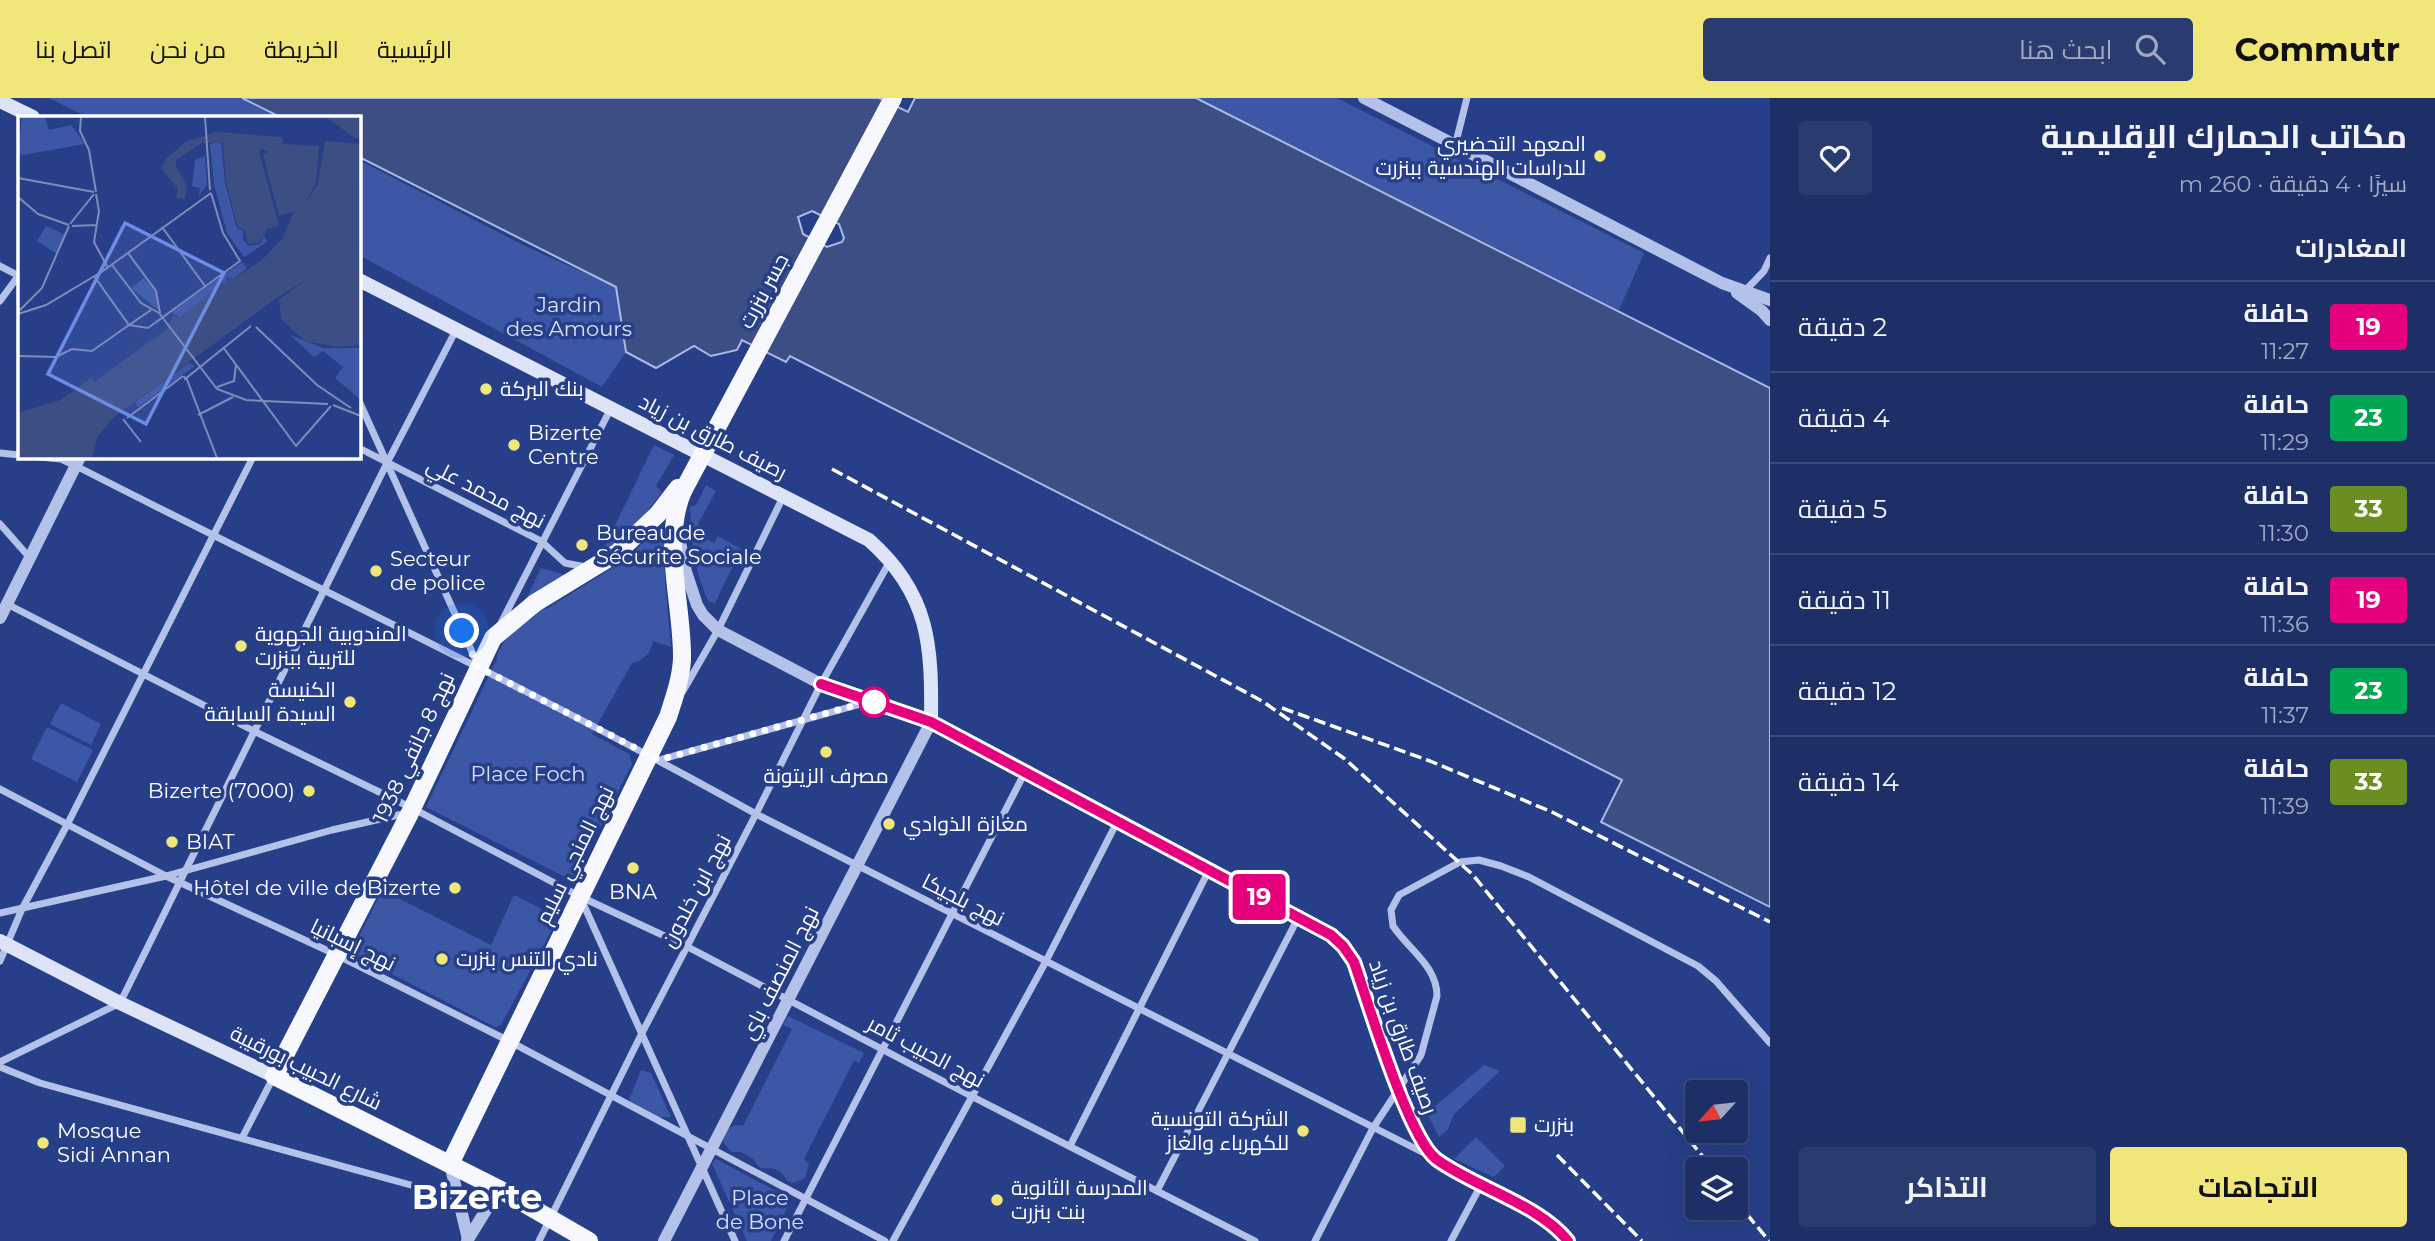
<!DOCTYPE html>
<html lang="ar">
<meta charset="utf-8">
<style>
body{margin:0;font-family:Montserrat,Cairo,sans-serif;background:#2a3b6f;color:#f1f3f6;direction:rtl;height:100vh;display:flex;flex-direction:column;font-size:26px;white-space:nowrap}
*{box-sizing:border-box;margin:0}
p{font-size:23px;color:#a0a9bf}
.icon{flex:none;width:38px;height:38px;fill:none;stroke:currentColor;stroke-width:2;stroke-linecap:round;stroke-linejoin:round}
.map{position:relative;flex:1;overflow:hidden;direction:ltr}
.sheet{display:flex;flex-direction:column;background:#1d2f66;width:665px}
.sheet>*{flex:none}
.badge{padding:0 14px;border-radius:5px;font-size:24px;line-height:46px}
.needle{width:46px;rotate:243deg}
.buttons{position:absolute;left:1685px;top:982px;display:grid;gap:14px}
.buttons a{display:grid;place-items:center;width:63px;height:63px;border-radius:7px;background:#1d2f66;box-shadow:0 7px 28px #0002,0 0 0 2px #3b4a7a;font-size:35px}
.you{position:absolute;width:35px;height:35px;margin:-18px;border:5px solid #fff;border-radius:50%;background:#1a73e8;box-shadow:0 0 0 10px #1a73e833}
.map>.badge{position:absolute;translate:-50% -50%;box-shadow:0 0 0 4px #fff}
h2{padding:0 28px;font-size:26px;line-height:63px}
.round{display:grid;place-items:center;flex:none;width:74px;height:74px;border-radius:7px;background:#2a3b6f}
.headline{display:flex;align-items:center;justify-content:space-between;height:119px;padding:0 28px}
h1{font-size:33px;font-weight:700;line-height:52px}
.cta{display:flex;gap:14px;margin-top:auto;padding:14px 28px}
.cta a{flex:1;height:80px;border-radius:7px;background:#f1e67a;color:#111;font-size:28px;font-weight:700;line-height:80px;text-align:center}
.cta a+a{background:#2a3b6f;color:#f1f3f6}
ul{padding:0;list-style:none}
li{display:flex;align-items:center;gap:21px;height:91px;padding:0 28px;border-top:2px solid #3b4a7a}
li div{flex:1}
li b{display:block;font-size:26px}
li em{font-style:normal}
li .badge{min-width:77px;font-weight:700;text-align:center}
header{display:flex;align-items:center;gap:42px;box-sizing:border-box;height:98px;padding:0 35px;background:#f1e67a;color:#111}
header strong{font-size:33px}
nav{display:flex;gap:38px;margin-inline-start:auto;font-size:24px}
.search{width:490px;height:63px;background:#2a3b6f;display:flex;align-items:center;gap:18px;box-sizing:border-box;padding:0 24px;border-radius:7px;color:#a0a9bf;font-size:26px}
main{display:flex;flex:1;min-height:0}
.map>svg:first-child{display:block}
</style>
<header>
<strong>Commutr</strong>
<div class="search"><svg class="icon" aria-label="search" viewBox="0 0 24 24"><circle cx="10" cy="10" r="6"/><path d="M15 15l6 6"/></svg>ابحث هنا</div>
<nav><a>الرئيسية</a><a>الخريطة</a><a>من نحن</a><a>اتصل بنا</a></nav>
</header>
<main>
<section class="sheet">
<div class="headline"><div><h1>مكاتب الجمارك الإقليمية</h1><p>سيرًا · 4 دقيقة · 260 m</p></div><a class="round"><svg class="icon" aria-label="heart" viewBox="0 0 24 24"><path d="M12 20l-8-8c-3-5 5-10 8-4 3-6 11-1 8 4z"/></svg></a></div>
<h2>المغادرات</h2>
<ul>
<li><span class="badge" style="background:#e6007e;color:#fff">19</span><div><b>حافلة</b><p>11:27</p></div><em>2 دقيقة</em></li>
<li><span class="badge" style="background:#00a651;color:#fff">23</span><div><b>حافلة</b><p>11:29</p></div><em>4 دقيقة</em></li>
<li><span class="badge" style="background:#6b8e23;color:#fff">33</span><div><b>حافلة</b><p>11:30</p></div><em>5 دقيقة</em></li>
<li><span class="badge" style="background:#e6007e;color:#fff">19</span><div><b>حافلة</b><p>11:36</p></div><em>11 دقيقة</em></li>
<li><span class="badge" style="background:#00a651;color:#fff">23</span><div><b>حافلة</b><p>11:37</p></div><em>12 دقيقة</em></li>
<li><span class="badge" style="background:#6b8e23;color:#fff">33</span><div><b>حافلة</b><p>11:39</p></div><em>14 دقيقة</em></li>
</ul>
<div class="cta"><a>الاتجاهات</a><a>التذاكر</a></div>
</section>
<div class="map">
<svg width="1770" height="1143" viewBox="0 0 1770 1143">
<rect width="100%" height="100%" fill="#273f88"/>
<!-- green -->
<g fill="#3c57a5">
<polygon points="49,0 240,0 277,19 87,19"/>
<polygon points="1196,0 1337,0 1644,155 1619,212 1444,124 1419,114"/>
<polygon points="359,62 527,149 616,189 626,254 602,289 359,157"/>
<polygon points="654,347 674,357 656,388 662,394 639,424 607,455 603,452"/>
<path d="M706,387L716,393L698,426L705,430L701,438L714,445L718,438L741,451L715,505L709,504C694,474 692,442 690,409L696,407Z"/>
<path d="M657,431L664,435L665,485L671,549L653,543C652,554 642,564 632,565L592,636L629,656L632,666L573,783L426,709L497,561C497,549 506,546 508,535L535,518L537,513L548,510L625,462Z"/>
<polygon points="541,470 565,477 525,503"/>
<polygon points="61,605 101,626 91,647 50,626"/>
<polygon points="47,629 93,652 77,684 31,661"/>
<polygon points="382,792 491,847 514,797 554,817 556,824 501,927 495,929 351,855"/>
<path d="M788,918L864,955L859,965L854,962L804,1061L809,1066L805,1080L793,1085C785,1083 786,1080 781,1075C775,1068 767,1071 760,1070L752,1060L741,1054H731L723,1044L727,1031L736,1027L743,1028L792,931L783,927Z"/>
<polygon points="1484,967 1500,973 1454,1016 1448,1031 1439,1039 1427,1015"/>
<polygon points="641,972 651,975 671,1019 653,1019 629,1002"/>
<polygon points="1476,1039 1505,1068 1494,1079 1454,1061"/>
<polygon points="716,1061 789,1100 790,1104 771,1143 747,1143 712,1066"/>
</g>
<!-- water -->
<path fill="#3d4e84" stroke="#a9bae9" stroke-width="2" fill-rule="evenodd" d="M242,0H879L908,14L915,0H1196L1770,290V809L1601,724L1622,682L790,258L786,264L742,242L737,252L711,258L694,248L656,270L626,254L616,189L359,59V19H280ZM812,113L839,126L844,140L842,144L827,149L803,136L798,119Z"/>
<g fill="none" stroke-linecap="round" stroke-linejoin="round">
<!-- minor -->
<g stroke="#b4c1e9" stroke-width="7">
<polyline points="1455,48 1467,0"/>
<polyline points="0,168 19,178"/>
<polyline points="1743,195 1764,173 1770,160"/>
<polyline points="0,203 19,177"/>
<polyline points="359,303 478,567"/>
<polyline points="359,350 541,443 565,465 586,469"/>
<polyline points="0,355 19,357"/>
<path d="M39,359L61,361L76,368C303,484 534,592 756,716L1428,1057"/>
<polyline points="0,426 30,460"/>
<polyline points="7,506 254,633 412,710 581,799 686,848 973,999 1255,1143"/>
<polyline points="500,527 611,310"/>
<polyline points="683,593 718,532 783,399"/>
<polyline points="659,662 868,604"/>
<polyline points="0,691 166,778 337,857 509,943 885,1143"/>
<polyline points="582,803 735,1143"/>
<polyline points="0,815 166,778 332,732 407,715"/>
<polyline points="0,863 22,811 67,727 253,359"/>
<polyline points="0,964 120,905 387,365 456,232"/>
<polyline points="0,969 40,985 458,1100"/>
<polyline points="242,1040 274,978"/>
<polyline points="1070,1048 1209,772"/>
<polyline points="1157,1093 1298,820"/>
<polyline points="539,1143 642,935 756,716 821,586 890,463"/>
<polyline points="784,1143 1025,674"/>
<polyline points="893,1143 1045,865 1117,724"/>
<path d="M1315,1143L1373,1030L1421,957L1437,898C1437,868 1409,852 1393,828L1391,812L1399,797L1460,764L1479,762L1501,768L1529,779L1698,868L1716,883L1770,945"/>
<polyline points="1451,1143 1481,1087"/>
</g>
<!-- tertiary -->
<g stroke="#b4c1e9" stroke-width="12">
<polyline points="1364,0 1722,185 1770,202"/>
<polyline points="1737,195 1762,213 1770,222"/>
<polyline points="0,520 80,359"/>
<polyline points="450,1066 468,1141"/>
<polyline points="467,1143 499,1091"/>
<polyline points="664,1143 931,624 821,586 718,532 703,517 697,507 686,474 679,439"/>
</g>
<!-- secondary -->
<g stroke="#dee4f8" stroke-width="14">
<polyline points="0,3 33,19"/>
<path d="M359,182L869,442C930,496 932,548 931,624L1331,837L1343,847L1354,864C1368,904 1408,1039 1436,1061C1474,1089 1540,1106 1568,1143"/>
<polyline points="0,843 120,905 274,978"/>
</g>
<!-- primary -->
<g stroke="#f7f8fe" stroke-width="18">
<path d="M450,1066L668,619C674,600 681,581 682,561C683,508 661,444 683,393"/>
<polyline points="589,1143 499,1091 274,978 410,715 493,540 535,505 617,455 658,416 678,390"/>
</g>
<!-- rail -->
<g stroke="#fff" stroke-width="3.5" stroke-dasharray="12 5" stroke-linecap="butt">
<polyline points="832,371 1262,603 1345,661 1473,777 1713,1071"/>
<polyline points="1282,610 1430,663 1552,714 1770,824"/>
<polyline points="1557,1057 1642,1143"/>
<polyline points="1736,1103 1769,1143"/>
</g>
<!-- primary-bridge -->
<polyline stroke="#f7f8fe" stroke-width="18" points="683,393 893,0"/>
</g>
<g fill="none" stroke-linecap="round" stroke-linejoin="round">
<defs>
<path id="line" d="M821,586L931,624L1331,837L1343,848L1354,864C1368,904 1408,1039 1436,1061C1474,1089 1539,1106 1568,1143"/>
</defs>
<!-- line casing -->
<use href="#line" stroke="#fff" stroke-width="16"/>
<!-- line -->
<use href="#line" stroke="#e6007e" stroke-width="10"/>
<!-- walk -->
<polyline stroke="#fff" stroke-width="7" stroke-dasharray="0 12.6" points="462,533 478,569 659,662 870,603 874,604"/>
</g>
<!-- markers -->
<g fill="#f1e67a" stroke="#273f88" stroke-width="2.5">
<circle cx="1600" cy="58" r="7"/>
<circle cx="486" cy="291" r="7"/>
<circle cx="514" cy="347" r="7"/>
<circle cx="582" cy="447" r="7"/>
<circle cx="376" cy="473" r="7"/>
<circle cx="241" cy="548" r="7"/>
<circle cx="350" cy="604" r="7"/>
<circle cx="826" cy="654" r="7"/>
<circle cx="309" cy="693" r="7"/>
<circle cx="889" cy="726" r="7"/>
<circle cx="172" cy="744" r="7"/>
<circle cx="633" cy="770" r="7"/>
<circle cx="455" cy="790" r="7"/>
<circle cx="442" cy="861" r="7"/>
<rect x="1509" y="1018" width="18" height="18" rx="3.5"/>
<circle cx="1303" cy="1033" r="7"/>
<circle cx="43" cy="1045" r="7"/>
<circle cx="997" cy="1102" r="7"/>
</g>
<circle fill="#fff" stroke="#e6007e" stroke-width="3.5" cx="874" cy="604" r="14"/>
<g text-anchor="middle" stroke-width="7" stroke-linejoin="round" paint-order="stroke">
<!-- poi labels -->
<g font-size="21" fill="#fff" stroke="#273f88" text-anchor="start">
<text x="1586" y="53" text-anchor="end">المعهد التحضيري<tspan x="1586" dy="24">للدراسات الهندسية ببنزرت</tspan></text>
<text x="500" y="298">بنك البركة</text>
<text x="528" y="342">Bizerte<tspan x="528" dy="24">Centre</tspan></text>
<text x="596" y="442">Bureau de<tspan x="596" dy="24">Sécurite Sociale</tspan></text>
<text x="390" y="468">Secteur<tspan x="390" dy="24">de police</tspan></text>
<text x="255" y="543">المندوبية الجهوية<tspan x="255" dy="24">للتربية ببنزرت</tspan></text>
<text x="336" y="599" text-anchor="end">الكنيسة<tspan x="336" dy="24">السيدة السابقة</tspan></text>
<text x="826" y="685" text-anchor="middle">مصرف الزيتونة</text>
<text x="295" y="700" text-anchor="end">Bizerte (7000)</text>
<text x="903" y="733">مغازة الذوادي</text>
<text x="186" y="751">BIAT</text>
<text x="441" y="797" text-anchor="end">Hôtel de ville de Bizerte</text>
<text x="633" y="801" text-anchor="middle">BNA</text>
<text x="456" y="868">نادي التنس بنزرت</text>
<text x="1289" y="1028" text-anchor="end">الشركة التونسية<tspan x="1289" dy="24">للكهرباء والغاز</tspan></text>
<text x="1534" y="1034">بنزرت</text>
<text x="57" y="1040">Mosque<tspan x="57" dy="24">Sidi Annan</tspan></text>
<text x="1011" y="1097">المدرسة الثانوية<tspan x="1011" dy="24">بنت بنزرت</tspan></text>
</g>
<!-- street labels -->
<g font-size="21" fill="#fff" stroke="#273f88">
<text transform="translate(764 193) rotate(-62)" y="7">جسر بنزرت</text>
<text transform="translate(713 339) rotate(27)" y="7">رصيف طارق بن زياد</text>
<text transform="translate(486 395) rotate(27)" y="7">نهج محمد علي</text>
<text transform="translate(414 650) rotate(-65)" y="7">نهج 8 جانفي 1938</text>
<text transform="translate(575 757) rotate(-64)" y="7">نهج المنجي سليم</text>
<text transform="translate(696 793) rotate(-62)" y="7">نهج ابن خلدون</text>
<text transform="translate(963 802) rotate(27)" y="7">نهج بلجيكا</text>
<text transform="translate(353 847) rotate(26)" y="7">نهج إسبانيا</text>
<text transform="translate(780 875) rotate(-63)" y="7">نهج المنصف باي</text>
<text transform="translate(1403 939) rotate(70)" y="7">رصيف طارق بن زياد</text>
<text transform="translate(926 954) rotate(28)" y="7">نهج الحبيب ثامر</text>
<text transform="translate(306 970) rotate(26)" y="7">شارع الحبيب بورقيبة</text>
</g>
<!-- park labels -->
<g font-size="21" fill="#d8e0f7" stroke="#273f88">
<text x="569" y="214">Jardin<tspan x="569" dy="24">des Amours</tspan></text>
<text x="528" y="683">Place Foch</text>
<text x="760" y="1107">Place<tspan x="760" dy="24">de Bone</tspan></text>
</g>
<!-- town labels -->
<g font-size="35" font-weight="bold" fill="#fff" stroke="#273f88">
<text x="477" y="1111">Bizerte</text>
</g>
</g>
<!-- overview -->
<g transform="translate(18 18)">
<rect width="343" height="343" fill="#273f88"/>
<path d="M4,1H27L31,14L53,9L67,28L5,39L0,37ZM203,26L207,67L219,112L225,115V124L231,130L242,128L246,119L249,126L226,141L209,117L196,69L192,28ZM187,40L189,69L181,80L182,72L174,70L177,44ZM28,110L48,119L39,138L19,125ZM224,146L229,152L215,163L209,161V167L162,201L156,199L154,196ZM126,162L138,177L140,194L113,172ZM272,219L305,232H343V284L317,262L325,251L305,235L296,241ZM171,247L177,250L120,291L117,286Z" fill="#3c57a5"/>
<path d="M308,1H343V23L337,22ZM198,16L264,21L266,28L301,30L298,67L286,89L300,68L307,25L343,28V229L318,231L287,225L263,203L261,183L292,161L257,183L96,301L80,320L74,342H0V297L42,284L73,262L76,266L149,213L154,201H163L203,167H209L210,160L215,163L244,144L264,123L276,96L261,99L245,39L251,36L244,33L241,35L261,110L249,113L241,127L230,128L226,113L220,112L208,66L205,26L184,27L158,44V51L169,70L167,83L158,82L160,73L143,52L148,43L167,26Z" fill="#3d4e84"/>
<path fill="none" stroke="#7d8cb8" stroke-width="2" d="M63,1L62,15L71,34L78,76M187,1L192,74M0,62L76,76M78,78L81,95L76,126L90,152M0,81L20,98L51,109M52,108L76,78M54,110L78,109M144,111L187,170M110,137L138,175L142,197M94,149L123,187L141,197L199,273L228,284L310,288M76,160L111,209L133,194M0,196L24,172L51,110M0,198L28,189L85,155L193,77M238,211L299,269L333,292M205,231L278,330L313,290M0,240L38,241L54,233L74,235L111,209L130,212L222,145L205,117L193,77M166,260L167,263L233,210M168,261L199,342M199,271L216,265L218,249M315,289L343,300M180,299L215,281M109,302L165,260M105,303L123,326"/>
<path fill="#6c8ce6" fill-opacity="0.15" stroke="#6c8ce6" stroke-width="3.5" d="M107,107L206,157L128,308L30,258Z"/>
<rect width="343" height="343" fill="none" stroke="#fff" stroke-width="3.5"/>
</g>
</svg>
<div class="buttons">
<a><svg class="needle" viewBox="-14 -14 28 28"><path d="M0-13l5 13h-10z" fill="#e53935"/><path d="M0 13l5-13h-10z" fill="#a0a9bf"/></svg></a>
<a><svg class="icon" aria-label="layers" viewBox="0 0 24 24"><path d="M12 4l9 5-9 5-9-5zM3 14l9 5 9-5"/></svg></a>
</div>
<div class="you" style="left:462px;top:533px"></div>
<b class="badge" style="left:1259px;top:799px;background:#e6007e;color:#fff">19</b>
</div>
</main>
